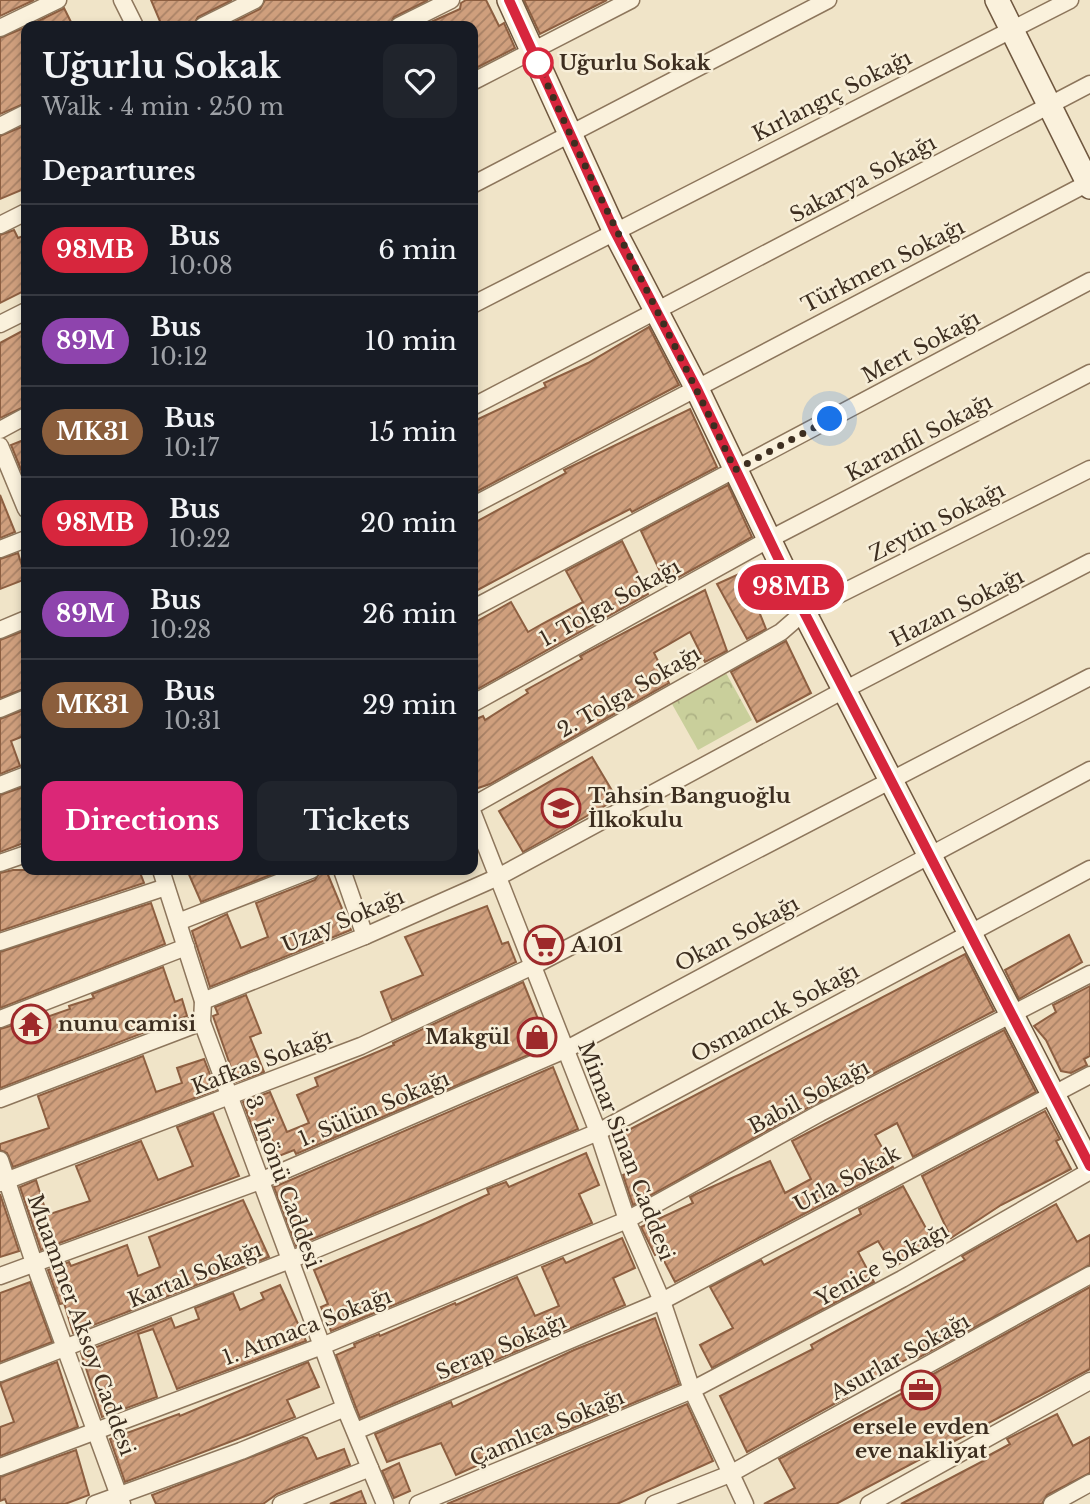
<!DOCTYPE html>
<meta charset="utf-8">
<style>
body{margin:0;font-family:"Libre Baskerville",serif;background:#20242c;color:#f1f3f6;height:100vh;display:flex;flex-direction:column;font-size:26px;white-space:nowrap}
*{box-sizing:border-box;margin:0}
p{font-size:23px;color:#9ea1a6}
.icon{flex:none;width:38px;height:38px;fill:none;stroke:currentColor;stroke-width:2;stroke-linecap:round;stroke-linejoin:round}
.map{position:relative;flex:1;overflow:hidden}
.details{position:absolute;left:21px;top:21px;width:457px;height:854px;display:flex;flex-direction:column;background:#171b24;border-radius:14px;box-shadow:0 4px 10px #0003}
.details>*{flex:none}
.badge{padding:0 14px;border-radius:23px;font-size:24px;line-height:46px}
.you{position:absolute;width:35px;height:35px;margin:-18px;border:5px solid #fff;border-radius:50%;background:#1a73e8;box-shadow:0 0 0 10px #1a73e833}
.map>.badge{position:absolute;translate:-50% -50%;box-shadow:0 0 0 4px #fff}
h2{padding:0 21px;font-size:26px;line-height:63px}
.round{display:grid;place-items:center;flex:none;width:74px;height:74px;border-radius:14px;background:#20242c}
.head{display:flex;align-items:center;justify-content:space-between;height:119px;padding:0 21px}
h1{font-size:33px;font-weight:700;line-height:52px}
.cta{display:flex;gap:14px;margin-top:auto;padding:14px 21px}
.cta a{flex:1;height:80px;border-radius:14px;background:#db2777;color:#fff;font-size:28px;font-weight:700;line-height:80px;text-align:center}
.cta a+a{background:#20242c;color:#f1f3f6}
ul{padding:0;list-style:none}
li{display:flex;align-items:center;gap:21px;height:91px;padding:0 21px;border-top:2px solid #363941}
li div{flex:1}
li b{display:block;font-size:26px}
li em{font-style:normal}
li .badge{min-width:77px;font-weight:700;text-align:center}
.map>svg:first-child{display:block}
</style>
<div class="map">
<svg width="1090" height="1504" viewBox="0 0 1090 1504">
<defs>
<pattern id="park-crowns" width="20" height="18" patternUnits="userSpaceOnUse" patternTransform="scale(1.75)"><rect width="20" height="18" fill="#c9cf9b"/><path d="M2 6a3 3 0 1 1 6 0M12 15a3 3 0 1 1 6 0" fill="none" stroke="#aeb285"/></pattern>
<pattern id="building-hatch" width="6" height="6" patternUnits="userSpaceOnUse" patternTransform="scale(1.75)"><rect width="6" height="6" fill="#cf9f7d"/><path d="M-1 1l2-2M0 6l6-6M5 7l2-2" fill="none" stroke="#a98266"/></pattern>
</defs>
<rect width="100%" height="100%" fill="#f0e4c8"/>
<!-- park -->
<polygon fill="url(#park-crowns)" points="726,673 752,720 698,750 672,704"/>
<!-- building -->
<g fill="url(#building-hatch)" stroke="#8d5f41" stroke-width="2">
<polygon points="0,0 34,0 0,16"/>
<polygon points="151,0 232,0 198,17 193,26 162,26"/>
<polygon points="265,0 428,0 394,17 389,26 226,26 260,9"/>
<polygon points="466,0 486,0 499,26 504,23 515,48 472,70 472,26 422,26 460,9 461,3"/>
<polygon points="524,0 607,0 540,34"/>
<polygon points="64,8 73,26 28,26 63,9"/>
<polygon points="26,27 26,103 0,114 0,38"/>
<polygon points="26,125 26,188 0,199 0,136"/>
<polygon points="14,230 18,238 26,235 26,290 0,303 0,235"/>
<polygon points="649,327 679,385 472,494 472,422 546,387 544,383 588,363"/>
<polygon points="26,329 26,406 0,418 0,343"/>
<polygon points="690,409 717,467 632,512 630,509 591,529 472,593 472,524 566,473 564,470"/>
<polygon points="26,439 26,482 11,445"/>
<polygon points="728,485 752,537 666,584 641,531"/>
<polygon points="0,495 15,532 0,538"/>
<polygon points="622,541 648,594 472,692 472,624 511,602 528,632 542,624 583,602 566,571"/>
<polygon points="18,553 26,579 0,589 0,559"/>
<polygon points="761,564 775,595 756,604 766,629 747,639 717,584"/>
<polygon points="705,590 727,651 705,662 690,632 654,653 669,683 490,784 472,790 472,721 483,716 485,720 528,693 526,690 582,659 580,656"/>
<polygon points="26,630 26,688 0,698 0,640"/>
<polygon points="786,641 811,693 757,722 731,672"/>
<polygon points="26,709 26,735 11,741 20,766 0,774 0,719"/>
<polygon points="592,757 617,799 523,852 499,811"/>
<polygon points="26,786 26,842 0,852 0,795"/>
<polygon points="13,870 139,870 144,883 0,931 0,873"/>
<polygon points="187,870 283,870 201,902"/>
<polygon points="321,870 326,870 351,930 210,987 192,931 227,914 241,948 268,937 256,903 315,880"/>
<polygon points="151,903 165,944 0,1008 0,952"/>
<polygon points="487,906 502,944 508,942 516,962 392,1020 381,992 423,975 405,937"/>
<polygon points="1069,935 1082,962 1019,999 1005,970"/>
<polygon points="965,954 994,1011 815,1104 633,1205 623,1175 638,1168 621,1134"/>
<polygon points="163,967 175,1002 182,999 187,1016 0,1088 0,1029 17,1024 18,1027 70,1009 69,1006 94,998 92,994"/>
<polygon points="523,982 549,1046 296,1154 294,1150 279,1156 270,1134 257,1140 243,1102 270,1092 287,1132 309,1123 297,1095 318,1086 315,1078 394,1045 393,1043"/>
<polygon points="1090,986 1090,1056 1084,1059 1087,1065 1071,1073 1061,1071 1046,1040 1034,1026 1056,1012 1053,1005"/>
<polygon points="246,995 261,1033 250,1037 264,1072 236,1082 213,1016 218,1014 215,1007"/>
<polygon points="1004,1030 1036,1092 913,1157 897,1123 875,1135 893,1167 675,1282 660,1253 655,1255 641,1227 693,1203 690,1197 696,1194 770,1161 785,1193 811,1179 792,1141"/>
<polygon points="143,1056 156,1092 182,1083 177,1068 204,1059 216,1090 13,1167 7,1153 0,1150 0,1144 49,1128 38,1096"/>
<polygon points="553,1067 578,1129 296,1246 274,1187"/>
<polygon points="1045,1111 1060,1139 1056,1141 1071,1169 1001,1205 951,1238 922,1176"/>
<polygon points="213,1113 239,1176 41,1250 20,1187 36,1180 47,1215 90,1201 76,1166 141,1141 158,1180 193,1166 177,1127"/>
<polygon points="586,1153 599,1185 579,1194 592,1223 331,1331 321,1307 328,1304 314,1270 426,1223 489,1194 487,1189 506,1182 509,1187"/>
<polygon points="903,1186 934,1243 894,1267 878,1241 858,1252 874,1282 712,1368 700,1345 733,1328 710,1287 761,1260 764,1265 861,1214 859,1209"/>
<polygon points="0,1194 19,1251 0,1257"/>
<polygon points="243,1200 269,1257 73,1333 64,1303 60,1304 48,1270 69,1262 71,1266 127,1245 138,1276 160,1267 149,1237"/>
<polygon points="1056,1204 1077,1242 1090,1235 1090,1265 918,1358 916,1354 845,1394 847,1397 747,1452 720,1396 813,1349 811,1345 965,1260 962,1256"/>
<polygon points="622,1238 635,1268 613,1278 625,1305 360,1418 336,1355 355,1347 354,1344 379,1334 380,1336 455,1303 456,1305 517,1277 535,1316 559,1306 542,1267 563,1258 566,1263"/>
<polygon points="30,1282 52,1342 0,1362 0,1293"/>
<polygon points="280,1285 306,1341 177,1389 153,1329 138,1334 157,1397 102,1417 81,1353 171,1318 175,1328 199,1319 195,1308 233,1293 240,1310 264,1299 261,1293"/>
<polygon points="1090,1287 1090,1369 836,1504 764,1504 795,1488 779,1459 929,1379 928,1377"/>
<polygon points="655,1318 679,1384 537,1443 535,1440 511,1449 510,1446 473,1461 476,1466 456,1475 441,1443 387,1462 375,1434 451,1402 453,1407 574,1350"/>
<polygon points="57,1362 78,1427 0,1456 0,1427 14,1422 0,1383"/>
<polygon points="308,1362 319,1387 287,1400 295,1417 125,1482 110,1439 179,1414 180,1416"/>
<polygon points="687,1404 713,1461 617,1504 447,1504"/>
<polygon points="1057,1414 1073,1446 1090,1437 1090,1473 1047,1495 1042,1504 901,1504 987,1459 986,1457 1010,1444 1007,1439"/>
<polygon points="303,1437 307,1438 317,1459 344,1449 350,1465 277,1494 263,1504 156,1504 152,1495"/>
<polygon points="76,1450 89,1495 65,1504 7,1504 5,1499 0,1501 0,1477"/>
<polygon points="399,1463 410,1491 394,1498 382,1471"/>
<polygon points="361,1491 366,1504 330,1504"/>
</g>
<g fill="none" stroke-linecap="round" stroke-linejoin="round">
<defs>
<g id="minor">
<polyline points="122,0 135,26"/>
<polyline points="203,26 255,0"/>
<polyline points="399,26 451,0"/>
<polyline points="0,28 58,0"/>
<polyline points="472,82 631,0"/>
<polyline points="0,126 26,113"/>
<polyline points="472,185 828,0"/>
<polyline points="0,225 26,212"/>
<polyline points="472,305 1070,0"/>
<polyline points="0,324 26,311"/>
<polyline points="472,407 1090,84"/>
<polyline points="0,430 26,416"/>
<polyline points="0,446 26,509"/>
<polyline points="472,506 1090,182"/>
<polyline points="0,549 26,539"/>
<polyline points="472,609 1090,281"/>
<polyline points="0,630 26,619"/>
<polyline points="472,704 768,540 1090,373"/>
<polyline points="0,709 26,698"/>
<polyline points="0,785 26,775"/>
<polyline points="472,806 781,632 804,612 1090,469"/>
<polyline points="472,811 598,1132 627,1220 662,1301 692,1390 745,1504"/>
<polyline points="0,863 26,854"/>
<polyline points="161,870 203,1001 202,1022 345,1408 385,1504"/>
<polyline points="342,870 365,936"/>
<polyline points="178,922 311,870"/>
<polyline points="0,942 166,887"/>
<polyline points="203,1001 365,936 498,877 844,690 1090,562"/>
<polyline points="0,1019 186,947"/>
<polyline points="0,1099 202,1022"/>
<polyline points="0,1160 34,1263 122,1504"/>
<polyline points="0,1183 361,1046 533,966 1090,677"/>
<polyline points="0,1276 260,1181 565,1050 1090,770"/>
<polyline points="0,1373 290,1260 598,1132 1090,869"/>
<polyline points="356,1431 662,1301 1090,1075"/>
<polyline points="0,1467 322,1346 627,1220 820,1113 1090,974"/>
<polyline points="95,1504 241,1451 345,1408"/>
<polyline points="281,1504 370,1468"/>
<polyline points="418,1504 692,1390 902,1279 1090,1171"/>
<polyline points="654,1504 730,1474 1090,1275"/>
<polyline points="869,1504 1090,1381"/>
<polyline points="1052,1504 1090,1483"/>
</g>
<g id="secondary">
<polyline points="509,0 614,230 696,387 804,612 1090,1166"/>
<polyline points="997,0 1090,187"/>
</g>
</defs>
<!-- minor casing -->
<use href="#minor" stroke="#8d765c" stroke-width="19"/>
<!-- secondary casing -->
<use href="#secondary" stroke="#6f573f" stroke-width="26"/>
<!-- minor -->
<use href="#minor" stroke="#faf1dc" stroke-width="16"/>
<!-- secondary -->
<use href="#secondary" stroke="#faf1dc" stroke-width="23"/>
</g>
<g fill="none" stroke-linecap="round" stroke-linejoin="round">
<defs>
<polyline id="line" points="509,0 614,230 696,387 804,612 1090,1166"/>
</defs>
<!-- line casing -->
<use href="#line" stroke="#fff" stroke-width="16"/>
<!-- line -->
<use href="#line" stroke="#d7263d" stroke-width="10"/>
<!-- walk -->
<path stroke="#3d2e20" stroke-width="7" stroke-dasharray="0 12.6" d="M538,63C598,201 671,333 735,470L830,419"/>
</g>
<!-- icons -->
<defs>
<symbol id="school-ring" viewBox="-11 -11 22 22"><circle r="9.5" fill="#f7eed8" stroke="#9e2a2b" stroke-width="1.5"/><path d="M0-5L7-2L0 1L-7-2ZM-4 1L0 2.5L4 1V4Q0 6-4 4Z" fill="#9e2a2b"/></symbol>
<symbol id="supermarket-ring" viewBox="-11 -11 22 22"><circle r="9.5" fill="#f7eed8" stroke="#9e2a2b" stroke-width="1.5"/><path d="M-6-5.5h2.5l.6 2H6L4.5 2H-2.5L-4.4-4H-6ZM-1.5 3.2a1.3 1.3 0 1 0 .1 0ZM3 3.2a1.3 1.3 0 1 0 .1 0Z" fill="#9e2a2b"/></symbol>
<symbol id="temple-ring" viewBox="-11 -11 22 22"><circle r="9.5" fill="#f7eed8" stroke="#9e2a2b" stroke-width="1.5"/><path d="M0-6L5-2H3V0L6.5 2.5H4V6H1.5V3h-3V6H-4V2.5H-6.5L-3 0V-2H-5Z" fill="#9e2a2b"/></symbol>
<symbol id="shop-ring" viewBox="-11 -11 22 22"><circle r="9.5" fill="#f7eed8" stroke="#9e2a2b" stroke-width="1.5"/><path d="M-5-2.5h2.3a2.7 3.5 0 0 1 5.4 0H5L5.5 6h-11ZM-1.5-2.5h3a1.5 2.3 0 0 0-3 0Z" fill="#9e2a2b"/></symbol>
<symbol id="office-ring" viewBox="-11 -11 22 22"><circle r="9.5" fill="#f7eed8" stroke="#9e2a2b" stroke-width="1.5"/><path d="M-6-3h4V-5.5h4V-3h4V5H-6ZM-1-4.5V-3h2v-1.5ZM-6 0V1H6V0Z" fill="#9e2a2b"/></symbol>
</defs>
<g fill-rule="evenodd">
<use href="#school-ring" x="539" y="786" width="44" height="44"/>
<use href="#supermarket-ring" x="522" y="923" width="44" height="44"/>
<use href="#temple-ring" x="9" y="1002" width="44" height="44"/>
<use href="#shop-ring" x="515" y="1015" width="44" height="44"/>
<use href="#office-ring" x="899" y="1368" width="44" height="44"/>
</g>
<!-- markers -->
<circle fill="#fff" stroke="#d7263d" stroke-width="3.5" cx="538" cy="63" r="14"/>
<g text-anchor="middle" stroke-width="5" stroke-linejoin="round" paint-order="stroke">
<!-- stop labels -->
<g font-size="21" font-weight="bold" fill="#3d2e20" stroke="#f7eed8" text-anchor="start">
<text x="559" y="70">Uğurlu Sokak</text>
</g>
<!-- street labels -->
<g font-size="21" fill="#3d2e20" stroke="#f7eed8">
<text transform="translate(832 96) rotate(-27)" y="7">Kırlangıç Sokağı</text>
<text transform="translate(863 179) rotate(-28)" y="7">Sakarya Sokağı</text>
<text transform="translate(883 266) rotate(-27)" y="7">Türkmen Sokağı</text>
<text transform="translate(921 347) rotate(-28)" y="7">Mert Sokağı</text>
<text transform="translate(919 438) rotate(-28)" y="7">Karanfil Sokağı</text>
<text transform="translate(937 522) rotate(-27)" y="7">Zeytin Sokağı</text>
<text transform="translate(610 603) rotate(-29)" y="7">1. Tolga Sokağı</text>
<text transform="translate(957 608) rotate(-27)" y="7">Hazan Sokağı</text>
<text transform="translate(629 692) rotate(-30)" y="7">2. Tolga Sokağı</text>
<text transform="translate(343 921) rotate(-23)" y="7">Uzay Sokağı</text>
<text transform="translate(737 934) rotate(-28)" y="7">Okan Sokağı</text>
<text transform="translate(775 1013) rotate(-28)" y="7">Osmancık Sokağı</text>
<text transform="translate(262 1062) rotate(-21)" y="7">Kafkas Sokağı</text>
<text transform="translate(809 1097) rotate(-28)" y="7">Babil Sokağı</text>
<text transform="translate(374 1109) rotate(-23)" y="7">1. Sülün Sokağı</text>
<text transform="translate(626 1151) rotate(69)" y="7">Mimar Sinan Caddesi</text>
<text transform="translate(847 1179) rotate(-28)" y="7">Urla Sokak</text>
<text transform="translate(283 1182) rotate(70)" y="7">3. İnönü Caddesi</text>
<text transform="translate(882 1265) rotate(-29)" y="7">Yenice Sokağı</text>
<text transform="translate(195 1275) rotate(-22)" y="7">Kartal Sokağı</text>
<text transform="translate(81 1325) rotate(70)" y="7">Muammer Aksoy Caddesi</text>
<text transform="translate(307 1327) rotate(-21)" y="7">1. Atmaca Sokağı</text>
<text transform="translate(501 1347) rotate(-23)" y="7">Serap Sokağı</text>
<text transform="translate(900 1357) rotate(-29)" y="7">Asurlar Sokağı</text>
<text transform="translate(547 1428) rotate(-23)" y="7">Çamlıca Sokağı</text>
</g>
<!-- poi labels -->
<g font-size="21" font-weight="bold" fill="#3d2e20" stroke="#f7eed8" text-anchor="start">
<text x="588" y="803">Tahsin Banguoğlu<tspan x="588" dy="24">İlkokulu</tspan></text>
<text x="571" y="952">A101</text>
<text x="58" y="1031">nunu camisi</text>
<text x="510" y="1044" text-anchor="end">Makgül</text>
<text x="921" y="1434" text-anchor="middle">ersele evden<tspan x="921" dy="24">eve nakliyat</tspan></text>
</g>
</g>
</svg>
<div class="you" style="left:830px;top:419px"></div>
<b class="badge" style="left:791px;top:587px;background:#d7263d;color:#fff">98MB</b>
<section class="details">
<div class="head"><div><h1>Uğurlu Sokak</h1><p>Walk · 4 min · 250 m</p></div><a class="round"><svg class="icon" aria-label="heart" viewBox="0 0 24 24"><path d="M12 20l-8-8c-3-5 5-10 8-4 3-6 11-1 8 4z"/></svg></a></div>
<h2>Departures</h2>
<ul>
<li><span class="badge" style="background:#d7263d;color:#fff">98MB</span><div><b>Bus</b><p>10:08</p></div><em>6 min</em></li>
<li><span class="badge" style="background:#8e44ad;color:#fff">89M</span><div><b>Bus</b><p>10:12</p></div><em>10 min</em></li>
<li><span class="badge" style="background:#8b5e3c;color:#fff">MK31</span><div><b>Bus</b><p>10:17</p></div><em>15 min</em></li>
<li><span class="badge" style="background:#d7263d;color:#fff">98MB</span><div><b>Bus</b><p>10:22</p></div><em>20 min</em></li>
<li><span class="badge" style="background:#8e44ad;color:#fff">89M</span><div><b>Bus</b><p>10:28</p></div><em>26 min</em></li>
<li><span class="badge" style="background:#8b5e3c;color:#fff">MK31</span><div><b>Bus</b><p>10:31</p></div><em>29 min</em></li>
</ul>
<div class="cta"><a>Directions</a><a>Tickets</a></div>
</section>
</div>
